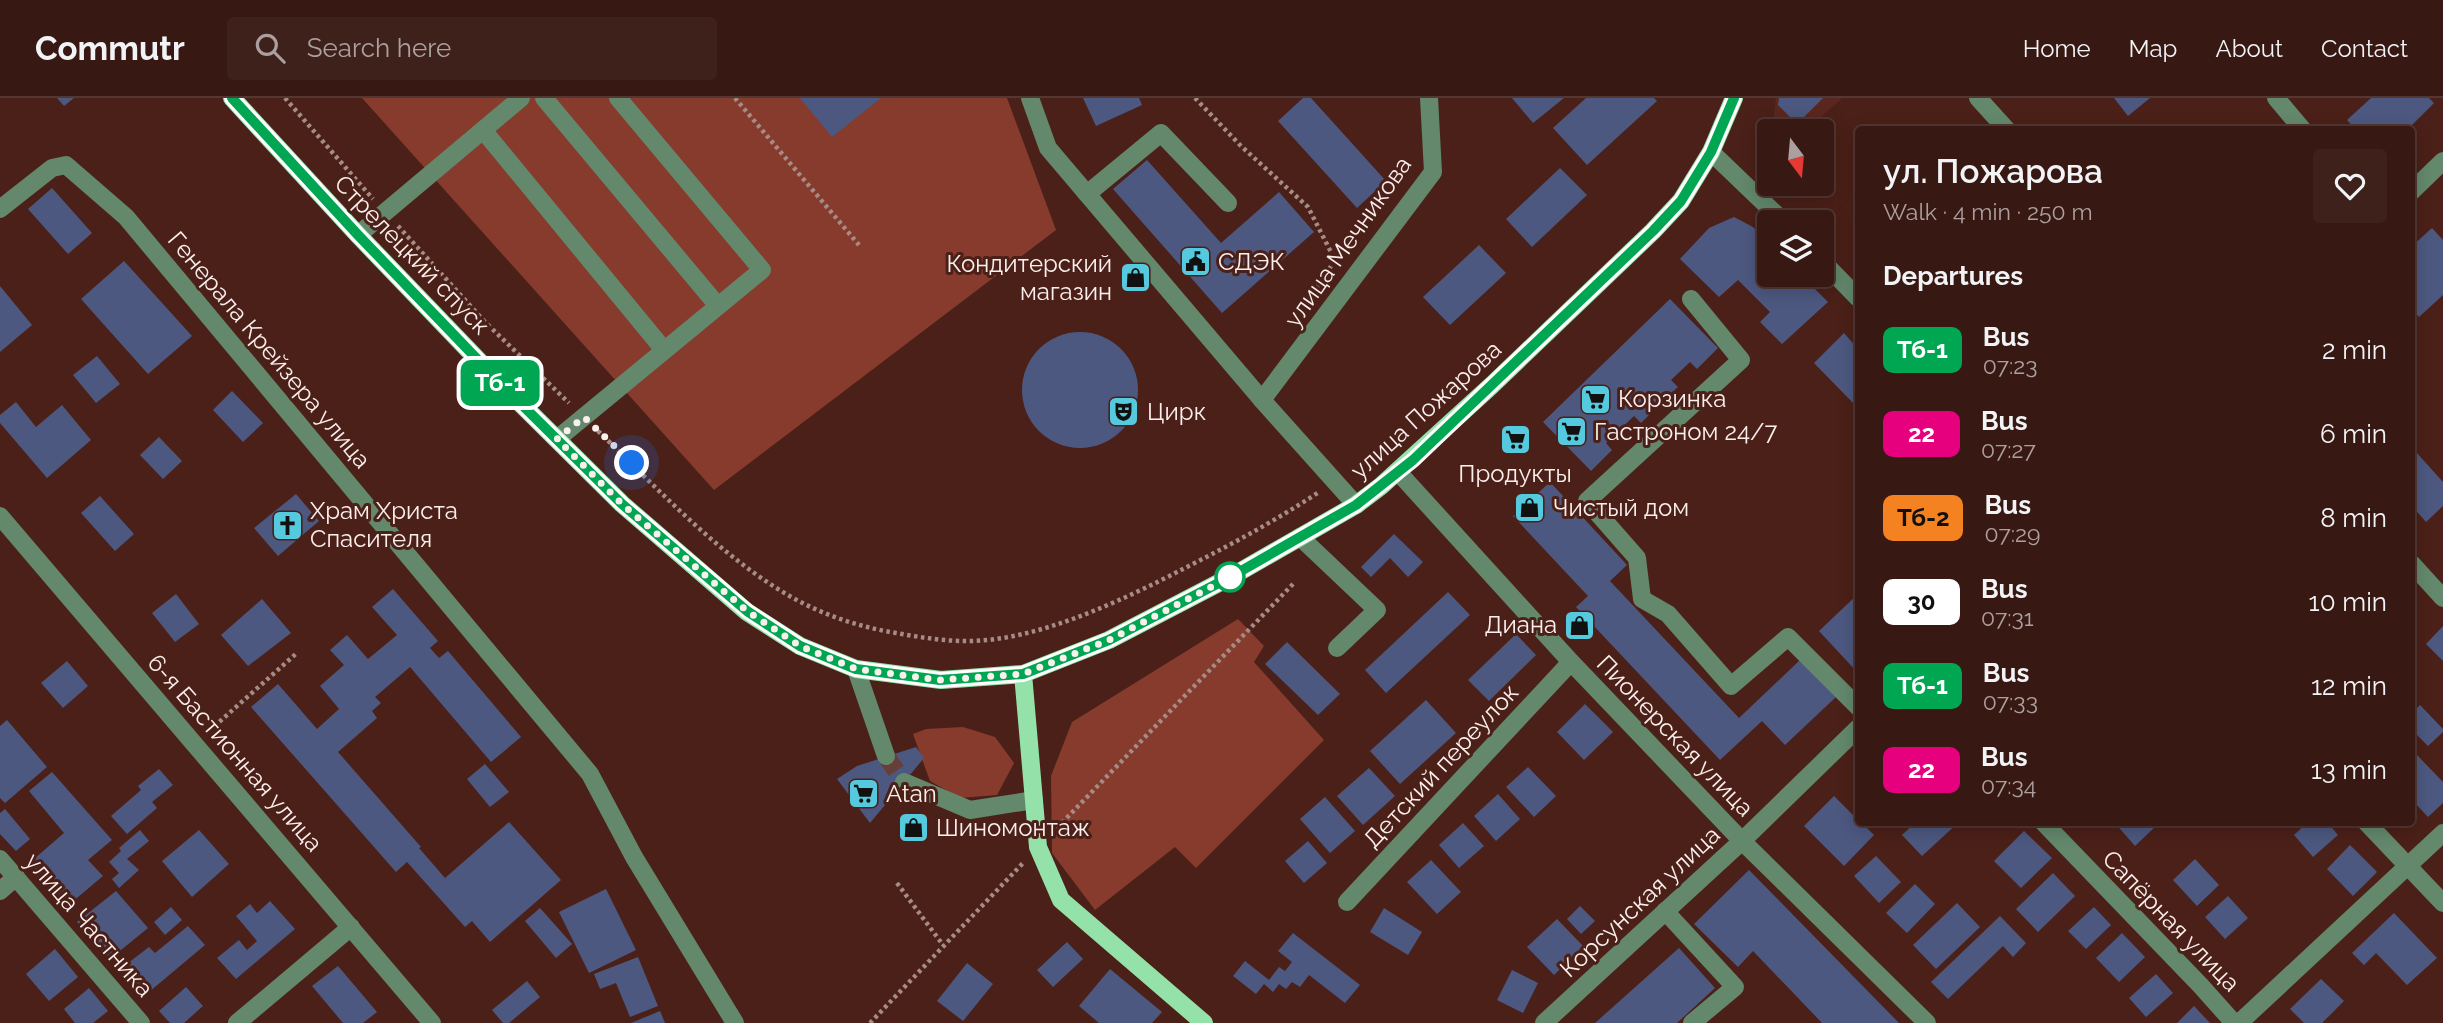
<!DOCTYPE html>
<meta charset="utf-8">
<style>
body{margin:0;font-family:Raleway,sans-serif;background:#3f211b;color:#f1f3f6;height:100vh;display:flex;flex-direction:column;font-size:26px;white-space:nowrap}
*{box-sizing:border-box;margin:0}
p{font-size:23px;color:#aba09f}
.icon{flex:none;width:38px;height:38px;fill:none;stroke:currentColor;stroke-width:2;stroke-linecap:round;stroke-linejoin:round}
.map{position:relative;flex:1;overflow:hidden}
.details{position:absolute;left:1855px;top:28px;width:560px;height:700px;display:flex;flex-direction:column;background:#381812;border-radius:7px;box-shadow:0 4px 18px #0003,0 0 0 2px #523732}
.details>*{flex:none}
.badge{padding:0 14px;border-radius:10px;font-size:24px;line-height:46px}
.needle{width:46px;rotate:164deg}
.buttons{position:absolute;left:1757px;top:21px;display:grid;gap:14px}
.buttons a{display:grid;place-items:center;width:77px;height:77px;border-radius:7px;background:#381812;box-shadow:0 4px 18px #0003,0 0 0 2px #523732;font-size:35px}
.you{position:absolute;width:35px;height:35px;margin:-18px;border:5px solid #fff;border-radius:50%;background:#1a73e8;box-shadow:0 0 0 10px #1a73e833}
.map>.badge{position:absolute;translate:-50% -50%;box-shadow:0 0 0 4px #fff}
h2{padding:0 28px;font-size:26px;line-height:63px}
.round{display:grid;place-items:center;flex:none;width:74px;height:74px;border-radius:7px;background:#3f211b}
.headline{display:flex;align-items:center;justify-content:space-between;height:119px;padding:0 28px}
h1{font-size:33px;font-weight:600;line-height:52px}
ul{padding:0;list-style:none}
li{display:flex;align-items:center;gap:21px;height:84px;padding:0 28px}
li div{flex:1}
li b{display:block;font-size:26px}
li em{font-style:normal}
li .badge{min-width:77px;font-weight:700;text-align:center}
header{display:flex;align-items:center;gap:42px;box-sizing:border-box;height:98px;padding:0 35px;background:#381812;border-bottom:2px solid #523732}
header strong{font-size:33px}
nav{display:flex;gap:38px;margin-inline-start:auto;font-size:24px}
.search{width:490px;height:63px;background:#3f211b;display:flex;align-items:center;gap:18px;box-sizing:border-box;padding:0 24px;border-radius:7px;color:#aba09f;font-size:26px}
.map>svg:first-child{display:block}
</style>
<header>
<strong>Commutr</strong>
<div class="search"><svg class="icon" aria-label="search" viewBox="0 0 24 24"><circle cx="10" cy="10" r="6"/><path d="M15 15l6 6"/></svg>Search here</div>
<nav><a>Home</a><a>Map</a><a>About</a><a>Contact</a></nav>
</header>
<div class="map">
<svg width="2443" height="925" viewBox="0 0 2443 925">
<rect width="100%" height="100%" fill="#4b2018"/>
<!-- built -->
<polygon fill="#5a271e" points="1776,0 1842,0 1806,33 1772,33"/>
<!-- green -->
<g fill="#863b2d">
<polygon points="362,0 1007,0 1056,132 714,392"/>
<polygon points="1238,521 1264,548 1254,564 1324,642 1196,770 1175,749 1095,812 1052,755 1051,678 1072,624"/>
<polygon points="963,629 995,639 1014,665 997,697 960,700 930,683 913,636 926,631"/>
</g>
<!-- building -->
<g fill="#4d5880">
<polygon points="57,0 74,0 64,8"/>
<polygon points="800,0 881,0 832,39"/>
<polygon points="1083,0 1139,0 1142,7 1096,28"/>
<polygon points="1303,0 1311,0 1386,83 1357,110 1278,23"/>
<polygon points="1512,0 1564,0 1533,25"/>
<polygon points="1586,0 1654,0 1657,3 1587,67 1553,30"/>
<polygon points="1779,0 1823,0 1797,26 1778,7"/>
<polygon points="2114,0 2150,0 2128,18"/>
<polygon points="2371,0 2429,0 2434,5 2407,32 2356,32 2347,22"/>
<polygon points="1147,62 1221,145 1279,94 1314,134 1222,215 1113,91"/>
<polygon points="1560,70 1587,97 1532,149 1506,121"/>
<polygon points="52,90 92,135 68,156 28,111"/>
<polygon points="1734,119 1753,129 1769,146 1769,177 1801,177 1828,204 1782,246 1760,224 1770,214 1738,182 1719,199 1680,161 1709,130"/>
<polygon points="2432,130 2443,142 2443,197 2419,219 2412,211 2412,148"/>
<polygon points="1479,147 1506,175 1450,227 1423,199"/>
<polygon points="124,163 192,238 148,276 81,201"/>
<polygon points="0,188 32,227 0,254"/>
<polygon points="1670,201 1718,250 1697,271 1690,264 1671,282 1678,289 1658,308 1652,301 1646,306 1653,313 1641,325 1634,318 1606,345 1612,352 1591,373 1543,324"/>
<circle cx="1080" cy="292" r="58"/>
<polygon points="1844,235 1858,251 1858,310 1814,265"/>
<polygon points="97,258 120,286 96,305 73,277"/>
<polygon points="232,293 263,325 243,344 213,312"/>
<polygon points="16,304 36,329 62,307 91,342 47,380 0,325 0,317"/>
<polygon points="159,339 182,363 163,381 140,357"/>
<polygon points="2416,354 2443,384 2443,408 2426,424 2412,408 2412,359"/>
<polygon points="1550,384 1627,467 1610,483 1739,620 1800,562 1836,599 1785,647 1762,623 1720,662 1576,509 1588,498 1513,418"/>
<polygon points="296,396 319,423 278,458 254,430"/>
<polygon points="100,398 134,436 115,453 81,415"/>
<polygon points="1394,436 1423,464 1408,479 1390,460 1371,479 1361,469"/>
<polygon points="393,491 438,543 430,550 439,560 448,553 521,639 491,664 410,569 375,599 381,605 372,613 377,620 338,654 421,749 419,750 445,780 509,724 561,782 490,844 472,823 465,829 407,764 396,774 251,609 278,586 317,631 339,611 320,588 344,567 330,552 347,537 368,561 397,537 372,509"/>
<polygon points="1448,494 1470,517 1386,595 1365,572"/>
<polygon points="176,496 199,526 175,544 152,515"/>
<polygon points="1858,496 1858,575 1819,533"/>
<polygon points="262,501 291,535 248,568 221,537"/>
<polygon points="2443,528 2443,563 2426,546"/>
<polygon points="1516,536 1536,557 1489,603 1468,582"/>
<polygon points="1287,544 1340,596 1318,617 1265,566"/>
<polygon points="67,563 88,588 63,610 41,585"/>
<polygon points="1426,602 1456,635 1400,686 1370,653"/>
<polygon points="1585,606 1613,634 1584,662 1557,634"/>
<polygon points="2420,607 2443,631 2443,634 2428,648 2412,632 2412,615"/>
<polygon points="7,622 47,669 5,705 0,700 0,628"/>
<polygon points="916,649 924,660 870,725 837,681 857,668"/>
<polygon points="2416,656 2443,684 2443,705 2428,719 2412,702 2412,660"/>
<polygon points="485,666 509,694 490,709 467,681"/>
<polygon points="1528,669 1556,698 1534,719 1506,689"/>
<polygon points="1369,670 1395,698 1363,727 1337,698"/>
<polygon points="159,671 173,687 152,704 157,710 127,736 111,718 141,692 138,688"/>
<polygon points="52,674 112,742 88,762 103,778 65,810 27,767 64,735 29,693"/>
<polygon points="1498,696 1520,721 1496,743 1474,718"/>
<polygon points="1834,698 1858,722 1858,724 1861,724 1874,737 1844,768 1804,728"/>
<polygon points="1325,699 1355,733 1330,755 1300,721"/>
<polygon points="5,711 30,741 16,753 0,736 0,715"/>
<polygon points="1916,724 1959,724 1922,758 1902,737"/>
<polygon points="2114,724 2153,724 2156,728 2135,748"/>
<polygon points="2308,724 2327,724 2338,737 2313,759 2294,737"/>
<polygon points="1463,725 1484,748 1459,770 1439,747"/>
<polygon points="140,732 149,743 127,761 139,772 119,790 112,781 119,775 109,764 121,753 119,750"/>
<polygon points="199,732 229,766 192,799 162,763"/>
<polygon points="2024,733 2052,760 2021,790 1994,763"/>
<polygon points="1308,743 1327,765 1304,785 1285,763"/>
<polygon points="2350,747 2377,774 2353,798 2327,771"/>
<polygon points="1876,758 1901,784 1879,805 1854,778"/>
<polygon points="2195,761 2219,787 2197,808 2173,782"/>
<polygon points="1431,762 1461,794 1437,816 1407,784"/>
<polygon points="1749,772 1899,925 1822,925 1753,853 1738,869 1694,826"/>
<polygon points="2053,775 2075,798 2038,834 2016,811"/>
<polygon points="1915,786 1935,806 1907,835 1886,815"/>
<polygon points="606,791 636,852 589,875 559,814"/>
<polygon points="116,793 148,830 110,861 77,824"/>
<polygon points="2228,798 2248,820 2225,841 2205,819"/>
<polygon points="270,803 295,831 236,881 217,860 239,842 247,852 257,843 236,818 250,806 257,815"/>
<polygon points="1957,805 1980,829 1936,871 1913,847"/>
<polygon points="1580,808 1595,823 1581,836 1567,821"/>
<polygon points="171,809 182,822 165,837 154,824"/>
<polygon points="2094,809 2111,827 2086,851 2068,833"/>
<polygon points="540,810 572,846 556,860 525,823"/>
<polygon points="1384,810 1422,834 1408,857 1370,834"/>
<polygon points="2394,815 2437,860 2407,887 2376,855 2364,867 2352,855"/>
<polygon points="2000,818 2026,845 2013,859 2003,848 1948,901 1931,884"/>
<polygon points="1557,821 1583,848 1554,877 1527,849"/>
<polygon points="188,828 205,847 143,899 119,872 149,849 155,855"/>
<polygon points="1293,835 1360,887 1345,905 1309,877 1300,889 1292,884 1286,891 1279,886 1273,894 1264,886 1256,896 1233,878 1245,863 1269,882 1279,869 1285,873 1292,864 1278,853"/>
<polygon points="2122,835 2145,859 2119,884 2096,860"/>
<polygon points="1067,844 1083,861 1053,889 1037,872"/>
<polygon points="1679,850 1715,890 1677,925 1595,925"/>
<polygon points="55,851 78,879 49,903 26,876"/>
<polygon points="638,859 658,908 630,919 616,885 600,891 594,876"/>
<polygon points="967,865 993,886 963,923 937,903"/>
<polygon points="338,868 377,914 363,925 343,925 312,888"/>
<polygon points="1110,871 1162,914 1152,925 1099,925 1079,908"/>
<polygon points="1512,872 1538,885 1523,915 1497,902"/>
<polygon points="2156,876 2173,895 2146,919 2129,900"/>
<polygon points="2321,881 2344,903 2322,925 2304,925 2290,911"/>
<polygon points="527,883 540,899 509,925 503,925 492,912"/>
<polygon points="186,889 203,908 184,925 170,925 159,913"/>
<polygon points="89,890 108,913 93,925 75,925 64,911"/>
<polygon points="2194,908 2210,925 2177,925"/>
<polygon points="660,913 665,925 631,925"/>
</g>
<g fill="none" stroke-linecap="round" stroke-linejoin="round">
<!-- minor-tunnel -->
<polyline stroke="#653f38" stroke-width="18" stroke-dasharray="18 9" stroke-linecap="butt" points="886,658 904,684"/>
<!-- path -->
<g stroke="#a68b86" stroke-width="4.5" stroke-dasharray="3.5 3.5" stroke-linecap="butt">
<polyline points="285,0 373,101"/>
<polyline points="735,0 859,147"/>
<polyline points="1195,0 1241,48 1308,109 1335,162 1312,197"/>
<polyline points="398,128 485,224 569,305"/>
<path d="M598,333C655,388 711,449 778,491C814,514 854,528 896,535C919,539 942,543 965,543C1036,544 1123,502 1185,470C1232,446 1275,423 1319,394"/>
<polyline points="209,633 298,554"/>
<polyline points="1057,730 1293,486"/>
<polyline points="897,785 943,847"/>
<polyline points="870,925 1024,764"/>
</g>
<!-- minor -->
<g stroke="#63886c" stroke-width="18">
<polyline points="544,0 718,208"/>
<polyline points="1030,0 1048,50 1262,302 1356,407"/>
<polyline points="1978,0 2007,32"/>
<polyline points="2276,0 2303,32"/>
<polyline points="483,32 664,252"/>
<polyline points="1711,54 1784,124"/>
<polyline points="2412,93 2443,63"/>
<polyline points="1087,96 1161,35 1228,105"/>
<polyline points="0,111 52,70 66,67 126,119 590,676 634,759 735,925"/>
<polyline points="358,137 521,0"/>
<polyline points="1822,163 1858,200"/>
<polyline points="1691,201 1741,262 1587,403 1637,460 1642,501 1668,516 1731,588 1788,539 1858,609"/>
<polyline points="1262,302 1433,74 1429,0"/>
<polyline points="557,341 762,172 618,0"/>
<polyline points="1399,375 1571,564 1742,743 1927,925"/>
<polyline points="0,418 432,925"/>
<polyline points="1300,439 1377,512 1337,550"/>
<polyline points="2412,466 2443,500"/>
<polyline points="856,571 886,658"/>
<polyline points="904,684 970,712 1034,702"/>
<polyline points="2043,724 2201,888 2234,925"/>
<polyline points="2366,724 2443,805"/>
<polyline points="0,761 141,925"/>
<polyline points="0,793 16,779"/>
<polyline points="1347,804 1571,564"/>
<polyline points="1665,813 1735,889 1692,925"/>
<polyline points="237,925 351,829"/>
<polyline points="1544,925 1742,743 1858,630"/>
<polyline points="2239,925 2443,735"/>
</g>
<!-- major -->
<g stroke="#94e2a9" stroke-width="18">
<polyline points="232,0 358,137 503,288 622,406 747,514 800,548 856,571 941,582 1023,576 1109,542 1234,477 1356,407 1381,388 1492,287 1653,133 1681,103 1711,54 1734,0"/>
<polyline points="1023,576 1038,749 1061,802 1204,925"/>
</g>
</g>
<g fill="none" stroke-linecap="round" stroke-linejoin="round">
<defs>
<polyline id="line" points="232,0 358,137 503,288 622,406 747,513 800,548 856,571 940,582 1023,576 1109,542 1234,477 1356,407 1413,362 1653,133 1681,103 1711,54 1734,0"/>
</defs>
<!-- line casing -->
<use href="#line" stroke="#fff" stroke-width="16"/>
<!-- line -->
<use href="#line" stroke="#00a651" stroke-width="10"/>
<!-- walk -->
<polyline stroke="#fbefed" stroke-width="7" stroke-dasharray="0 12.6" points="632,365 584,319 557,341 622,406 747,513 800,548 856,571 940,582 1023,576 1109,542 1234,477 1230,479"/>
</g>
<!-- icons -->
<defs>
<symbol id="civic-square" viewBox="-11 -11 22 22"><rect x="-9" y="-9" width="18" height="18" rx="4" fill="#55cadf" stroke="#4b2018"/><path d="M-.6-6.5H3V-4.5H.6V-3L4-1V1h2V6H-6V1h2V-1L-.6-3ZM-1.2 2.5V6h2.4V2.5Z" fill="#111"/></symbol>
<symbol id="shop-square" viewBox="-11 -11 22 22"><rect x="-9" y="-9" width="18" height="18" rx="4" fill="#55cadf" stroke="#4b2018"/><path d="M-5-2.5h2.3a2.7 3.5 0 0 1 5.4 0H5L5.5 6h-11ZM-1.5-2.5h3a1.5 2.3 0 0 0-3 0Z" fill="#111"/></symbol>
<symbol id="supermarket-square" viewBox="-11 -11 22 22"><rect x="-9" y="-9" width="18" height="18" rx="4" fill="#55cadf" stroke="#4b2018"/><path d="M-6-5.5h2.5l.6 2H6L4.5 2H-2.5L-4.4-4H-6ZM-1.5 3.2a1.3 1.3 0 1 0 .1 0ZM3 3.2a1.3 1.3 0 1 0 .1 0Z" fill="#111"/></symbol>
<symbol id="theatre-square" viewBox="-11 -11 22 22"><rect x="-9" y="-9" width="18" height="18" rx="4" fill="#55cadf" stroke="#4b2018"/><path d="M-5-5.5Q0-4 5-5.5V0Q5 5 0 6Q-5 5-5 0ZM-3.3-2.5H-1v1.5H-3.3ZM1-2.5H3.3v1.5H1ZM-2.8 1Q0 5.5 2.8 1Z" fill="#111"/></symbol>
<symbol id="church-square" viewBox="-11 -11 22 22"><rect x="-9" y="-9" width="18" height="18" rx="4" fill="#55cadf" stroke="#4b2018"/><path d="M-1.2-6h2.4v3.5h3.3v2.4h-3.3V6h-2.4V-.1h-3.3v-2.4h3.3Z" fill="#111"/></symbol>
</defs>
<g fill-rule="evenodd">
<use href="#civic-square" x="1178" y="146" width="35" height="35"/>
<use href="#shop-square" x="1118" y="162" width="35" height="35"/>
<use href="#supermarket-square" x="1578" y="284" width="35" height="35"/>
<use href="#theatre-square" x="1106" y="296" width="35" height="35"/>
<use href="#supermarket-square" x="1554" y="316" width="35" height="35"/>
<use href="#supermarket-square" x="1498" y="324" width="35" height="35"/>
<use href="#shop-square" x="1512" y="392" width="35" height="35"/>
<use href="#church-square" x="270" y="410" width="35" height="35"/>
<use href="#shop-square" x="1562" y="510" width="35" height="35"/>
<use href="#supermarket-square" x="846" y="678" width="35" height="35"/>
<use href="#shop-square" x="896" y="712" width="35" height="35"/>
</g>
<!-- markers -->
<circle fill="#fff" stroke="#00a651" stroke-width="3.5" cx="1230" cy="479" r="14"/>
<g text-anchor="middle" stroke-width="6" stroke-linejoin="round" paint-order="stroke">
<!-- street labels -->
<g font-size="24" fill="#fbefed" stroke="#4b2018">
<text transform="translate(1348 144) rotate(-55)" y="8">улица Мечникова</text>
<text transform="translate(412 157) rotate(46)" y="8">Стрелецкий спуск</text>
<text transform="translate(269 252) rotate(50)" y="8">Генерала Крейзера улица</text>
<text transform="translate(1426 312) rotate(-42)" y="8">улица Пожарова</text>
<text transform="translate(1675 638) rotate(46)" y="8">Пионерская улица</text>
<text transform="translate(235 655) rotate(49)" y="8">6-я Бастионная улица</text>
<text transform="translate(1441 668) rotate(-47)" y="8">Детский переулок</text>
<text transform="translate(1640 804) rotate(-43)" y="8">Корсунская улица</text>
<text transform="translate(2171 823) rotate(46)" y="8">Сапёрная улица</text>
<text transform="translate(89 827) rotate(49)" y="8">улица Частника</text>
</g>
<!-- poi labels -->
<g font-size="24" fill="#fbefed" stroke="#4b2018" text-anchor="start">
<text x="1218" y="172">СДЭК</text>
<text x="1112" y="174" text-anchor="end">Кондитерский<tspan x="1112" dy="28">магазин</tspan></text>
<text x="1618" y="309">Корзинка</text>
<text x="1147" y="322">Цирк</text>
<text x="1594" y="342">Гастроном 24/7</text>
<text x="1515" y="384" text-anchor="middle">Продукты</text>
<text x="1553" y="418">Чистый дом</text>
<text x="310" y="421">Храм Христа<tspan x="310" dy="28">Спасителя</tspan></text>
<text x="1557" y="535" text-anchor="end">Диана</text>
<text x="886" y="704">Atan</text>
<text x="936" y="738">Шиномонтаж</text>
</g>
</g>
</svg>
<div class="buttons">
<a><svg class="needle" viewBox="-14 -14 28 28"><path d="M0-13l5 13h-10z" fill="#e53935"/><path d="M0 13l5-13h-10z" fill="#aba09f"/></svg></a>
<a><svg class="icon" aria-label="layers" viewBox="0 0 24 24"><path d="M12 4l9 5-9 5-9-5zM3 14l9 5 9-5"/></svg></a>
</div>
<div class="you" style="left:632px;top:365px"></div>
<b class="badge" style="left:500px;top:285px;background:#00a651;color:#fff">Тб-1</b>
<section class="details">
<div class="headline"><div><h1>ул. Пожарова</h1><p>Walk · 4 min · 250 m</p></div><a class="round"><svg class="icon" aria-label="heart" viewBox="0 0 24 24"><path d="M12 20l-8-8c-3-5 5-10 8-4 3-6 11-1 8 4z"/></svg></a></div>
<h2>Departures</h2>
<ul>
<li><span class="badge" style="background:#00a651;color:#fff">Тб-1</span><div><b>Bus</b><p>07:23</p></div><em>2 min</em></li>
<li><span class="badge" style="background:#e6007e;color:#fff">22</span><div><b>Bus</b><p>07:27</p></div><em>6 min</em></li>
<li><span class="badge" style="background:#f58220;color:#111">Тб-2</span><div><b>Bus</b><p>07:29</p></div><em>8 min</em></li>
<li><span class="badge" style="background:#fff;color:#111">30</span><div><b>Bus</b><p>07:31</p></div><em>10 min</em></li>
<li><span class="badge" style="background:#00a651;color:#fff">Тб-1</span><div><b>Bus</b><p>07:33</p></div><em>12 min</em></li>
<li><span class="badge" style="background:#e6007e;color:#fff">22</span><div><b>Bus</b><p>07:34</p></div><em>13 min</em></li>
</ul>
</section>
</div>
